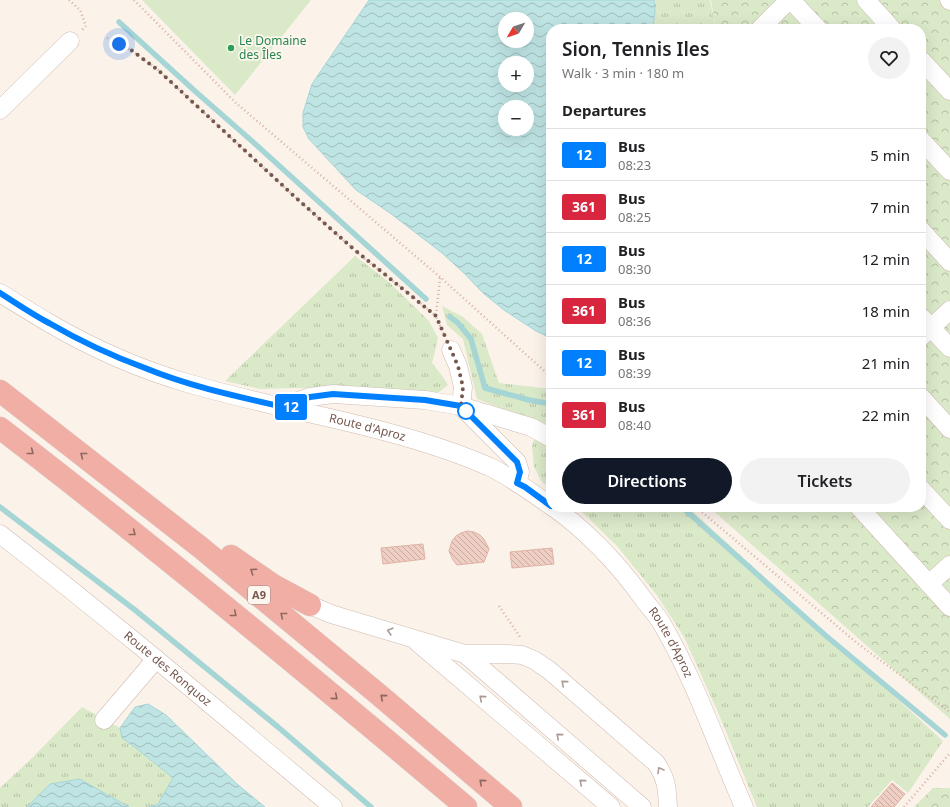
<!DOCTYPE html>
<meta charset="utf-8">
<style>
body{margin:0;font-family:"Noto Sans",sans-serif;background:#f2f2f2;color:#202124;height:100vh;display:flex;flex-direction:column;font-size:15px;white-space:nowrap}
*{box-sizing:border-box;margin:0}
p{font-size:13px;color:#757577}
.icon{flex:none;width:22px;height:22px;fill:none;stroke:currentColor;stroke-width:2;stroke-linecap:round;stroke-linejoin:round}
.map{position:relative;flex:1;overflow:hidden}
.details{position:absolute;left:546px;top:24px;width:380px;height:488px;display:flex;flex-direction:column;background:#fff;border-radius:16px;box-shadow:0 4px 16px #0002}
.details>*{flex:none}
.badge{padding:0 8px;border-radius:3px;font-size:14px;line-height:26px}
.needle{width:26px;rotate:231deg}
.fabs{position:absolute;left:498px;top:12px;display:grid;gap:8px}
.fabs a{display:grid;place-items:center;width:36px;height:36px;border-radius:50%;background:#fff;box-shadow:0 4px 16px #0002;font-size:20px}
.you{position:absolute;width:20px;height:20px;margin:-10px;border:3px solid #fff;border-radius:50%;background:#1a73e8;box-shadow:0 0 0 6px #1a73e833}
.map>.badge{position:absolute;translate:-50% -50%;box-shadow:0 0 0 2px #fff}
h2{padding:0 16px;font-size:15px;line-height:36px}
.round{display:grid;place-items:center;flex:none;width:42px;height:42px;border-radius:21px;background:#f2f2f2}
.overview{display:flex;align-items:center;justify-content:space-between;height:68px;padding:0 16px}
h1{font-size:19px;font-weight:600;line-height:30px}
.cta{display:flex;gap:8px;margin-top:auto;padding:8px 16px}
.cta a{flex:1;height:46px;border-radius:24px;background:#111827;color:#fff;font-size:16px;font-weight:600;line-height:46px;text-align:center}
.cta a+a{background:#f2f2f2;color:#202124}
ul{padding:0;list-style:none}
li{display:flex;align-items:center;gap:12px;height:52px;padding:0 16px;border-top:1px solid #e0e0e0}
li div{flex:1}
li b{display:block;font-size:15px}
li em{font-style:normal}
li .badge{min-width:44px;font-weight:700;text-align:center}
.map>svg:first-child{display:block}
</style>
<div class="map">
<svg width="950" height="807" viewBox="0 0 950 807">
<defs>
<pattern id="grass-tufts" width="24" height="20" patternUnits="userSpaceOnUse"><rect width="24" height="20" fill="#dae9c8"/><path d="M3 7l-1-3M5 7V3M7 7l1-3M15 17l-1-3M17 17v-4M19 17l1-3" fill="none" stroke="#b5c0a5"/></pattern>
<pattern id="forest-crowns" width="20" height="18" patternUnits="userSpaceOnUse"><rect width="20" height="18" fill="#dae9c8"/><path d="M2 6a3 3 0 1 1 6 0M12 15a3 3 0 1 1 6 0" fill="none" stroke="#b5c0a5"/></pattern>
<pattern id="water-waves" width="16" height="10" patternUnits="userSpaceOnUse"><rect width="16" height="10" fill="#bfe4e4"/><path d="M0 5q4-4 8 0t8 0" fill="none" stroke="#a0bcbb"/></pattern>
<pattern id="building-back-hatch" width="6" height="6" patternUnits="userSpaceOnUse"><rect width="6" height="6" fill="#efcec3"/><path d="M-1 5l2 2M0 0l6 6M5-1l2 2" fill="none" stroke="#c6aaa1"/></pattern>
</defs>
<rect width="100%" height="100%" fill="#fbf2ea"/>
<!-- grass -->
<g fill="url(#grass-tufts)">
<polygon points="654,0 710,0 716,29 653,29 655,10"/>
<polygon points="355,256 389,282 429,321 438,338 432,363 443,377 448,385 439,392 416,392 296,388 260,389 225,381"/>
<polygon points="442,306 463,317 482,334 499,383 551,389 551,429 537,422 477,399 463,339 447,325"/>
<polygon points="535,436 551,444 551,489 542,482 534,467 532,447"/>
<polygon points="575,507 688,507 943,741 908,793 892,780 868,807 757,807 717,710 684,637 656,594 617,546 581,511"/>
<polygon points="82,707 120,728 122,738 136,748 173,778 158,804 149,807 129,807 80,779 50,784 27,807 0,807 0,788 32,758"/>
</g>
<!-- forest -->
<g fill="url(#forest-crowns)">
<polygon points="711,0 950,0 950,719 709,507 921,507 921,29 716,29"/>
<polygon points="933,788 950,788 950,807 914,807"/>
</g>
<!-- pitch -->
<polygon fill="#dae9c8" points="142,0 311,0 235,95"/>
<!-- water -->
<g fill="url(#water-waves)" stroke="#a6d5d5" fill-rule="evenodd">
<path d="M369,0H654L655,10L653,29H551V338L536,331L504,310L483,293L464,273L442,253L390,213L356,190L309,139L303,127V113L312,84ZM505,19H527V41H505ZM505,63H527V85H505ZM505,107H527V129H505Z"/>
<polygon points="148,704 166,715 237,784 265,807 149,807 158,804 173,778 136,748 122,738 120,728 135,707"/>
<polygon points="80,779 129,807 27,807 50,784"/>
</g>
<g fill="none" stroke-linecap="round" stroke-linejoin="round">
<!-- stream -->
<g stroke="#a6d5d5" stroke-width="5.5">
<polyline points="119,22 196,92 253,142 426,299"/>
<polyline points="450,317 458,323 471,339 485,388 529,400 551,404"/>
<polyline points="0,507 135,610 278,727 371,807"/>
<polyline points="682,507 825,635 945,735"/>
</g>
</g>
<!-- building -->
<g fill="url(#building-back-hatch)" stroke="#e1b3a4">
<polygon points="467,531 474,532 480,535 484,539 489,549 484,562 457,565 453,560 449,551 452,541 456,536 461,533"/>
<polygon points="423,544 425,559 383,564 381,548"/>
<polygon points="552,548 554,564 512,568 510,552"/>
<polygon points="892,783 905,794 894,807 871,807"/>
</g>
<g fill="none" stroke-linecap="round" stroke-linejoin="round">
<defs>
<g id="minor">
<polyline points="791,0 818,29"/>
<polyline points="866,0 892,29"/>
<polyline points="949,0 950,1"/>
<polyline points="760,29 789,0"/>
<polyline points="921,60 950,91"/>
<polyline points="0,110 70,41"/>
<polyline points="921,140 950,171"/>
<polyline points="921,230 950,262"/>
<path id="s1" d="M0,293C16,303 32,313 49,323C92,348 139,369 187,383C238,398 291,409 343,421C393,433 442,446 490,467C511,477 531,492 551,506"/>
<polyline points="921,317 950,348"/>
<polyline points="921,337 950,310"/>
<polyline points="451,350 458,366 463,387 461,406"/>
<polyline points="921,397 950,429"/>
<polyline points="463,408 517,462 520,472 517,483"/>
<polyline points="288,409 298,401 310,397 333,394 425,400 461,406 531,427 551,438"/>
<polyline points="921,489 950,520"/>
<path id="s2" d="M553,507C588,532 619,565 644,600C650,608 657,615 662,624C696,682 717,746 744,807"/>
<polyline points="859,507 950,607"/>
<path id="s3" d="M0,534C114,622 223,715 333,807"/>
<polyline points="929,584 950,565"/>
<path d="M310,605L331,614L465,654H507L522,655L534,660L549,670L656,763C667,779 667,789 668,807"/>
<polyline points="417,642 611,807"/>
<polyline points="465,654 642,807"/>
<polyline points="104,720 156,659"/>
</g>
<g id="highway">
<polyline points="0,391 200,547 378,694 511,807"/>
<path d="M0,428C159,550 313,678 466,807"/>
<polyline points="231,556 273,585 310,605"/>
</g>
</defs>
<!-- minor casing -->
<use href="#minor" stroke="#cfbbb2" stroke-width="19"/>
<!-- highway casing -->
<use href="#highway" stroke="#d8d0cd" stroke-width="23"/>
<!-- path -->
<g stroke="#d5b1a6" stroke-width="2.5" stroke-dasharray="1 3" stroke-linecap="butt">
<polyline points="69,0 80,10 86,26 82,30"/>
<polyline points="134,0 236,103 440,277 551,377"/>
<polyline points="107,38 131,50 158,70 294,196 361,256 412,296 436,316"/>
<polyline points="440,278 436,316 443,333"/>
<polyline points="696,507 857,643 950,712"/>
<polyline points="499,606 520,637"/>
<polyline points="904,807 950,753"/>
</g>
<!-- minor -->
<use href="#minor" stroke="#fff" stroke-width="18"/>
<!-- highway -->
<use href="#highway" stroke="#f1aea5" stroke-width="22"/>
</g>
<!-- one-way arrows -->
<defs><path id="oneway-chevron" d="M-2-3.5L2.5 0L-2 3.5" fill="none" stroke-width="1.6" stroke-linecap="round" stroke-linejoin="round"/></defs>
<g stroke="#8e685f">
<use href="#oneway-chevron" transform="translate(31 452) rotate(38)"/>
<use href="#oneway-chevron" transform="translate(83 455) rotate(-142)"/>
<use href="#oneway-chevron" transform="translate(133 533) rotate(38)"/>
<use href="#oneway-chevron" transform="translate(253 571) rotate(-146)"/>
<use href="#oneway-chevron" transform="translate(234 614) rotate(39)"/>
<use href="#oneway-chevron" transform="translate(283 615) rotate(-141)"/>
<use href="#oneway-chevron" transform="translate(335 697) rotate(40)"/>
<use href="#oneway-chevron" transform="translate(383 697) rotate(-140)"/>
<use href="#oneway-chevron" transform="translate(482 782) rotate(-139)"/>
</g>
<g stroke="#ac9a95">
<use href="#oneway-chevron" transform="translate(390 631) rotate(-164)"/>
<use href="#oneway-chevron" transform="translate(564 683) rotate(-139)"/>
<use href="#oneway-chevron" transform="translate(482 698) rotate(-140)"/>
<use href="#oneway-chevron" transform="translate(559 736) rotate(-139)"/>
<use href="#oneway-chevron" transform="translate(660 770) rotate(-121)"/>
<use href="#oneway-chevron" transform="translate(582 782) rotate(-140)"/>
</g>
<g fill="none" stroke-linecap="round" stroke-linejoin="round">
<defs>
<path id="line" d="M0,293C16,303 32,314 49,323C80,341 112,356 145,368C191,387 240,397 288,408L298,400L310,397L333,394L425,400L461,406L517,462L520,472L517,483L525,487L551,506"/>
</defs>
<!-- line casing -->
<use href="#line" stroke="#fff" stroke-width="9"/>
<!-- line -->
<use href="#line" stroke="#0080ff" stroke-width="6"/>
<!-- walk -->
<polyline stroke="#75574e" stroke-width="4" stroke-dasharray="0 7.2" points="119,44 131,50 158,70 294,196 350,246 436,316 458,366 463,387 461,406 466,411"/>
</g>
<!-- markers -->
<circle fill="#2e9e5b" stroke="#fef7f0" stroke-width="1.5" cx="231" cy="48" r="4"/>
<circle fill="#fff" stroke="#0080ff" stroke-width="2" cx="466" cy="411" r="8"/>
<g text-anchor="middle" stroke-width="3.5" stroke-linejoin="round" paint-order="stroke">
<!-- shield labels -->
<rect fill="#fef7f0" stroke="#9e877f" stroke-width="1" x="248" y="586" width="22" height="18" rx="3"/>
<g font-size="11" font-weight="bold" fill="#75574e">
<text x="259" y="599">A9</text>
</g>
<!-- leisure labels -->
<g font-size="12" fill="#27864d" stroke="#fef7f0" text-anchor="start">
<text x="239" y="45">Le Domaine<tspan x="239" dy="14">des Îles</tspan></text>
</g>
<!-- street labels -->
<g font-size="12" fill="#75574e" stroke="#fef7f0">
<text dy="4" stroke="none"><textPath href="#s1" startOffset="394">Route d'Aproz</textPath></text>
<text dy="4" stroke="none"><textPath href="#s2" startOffset="181">Route d'Aproz</textPath></text>
<text dy="4" stroke="none"><textPath href="#s3" startOffset="215">Route des Ronquoz</textPath></text>
</g>
</g>
</svg>
<div class="fabs">
<a><svg class="needle" viewBox="-14 -14 28 28"><path d="M0-13l5 13h-10z" fill="#e53935"/><path d="M0 13l5-13h-10z" fill="#757577"/></svg></a>
<a>+</a>
<a>−</a>
</div>
<div class="you" style="left:119px;top:44px"></div>
<b class="badge" style="left:291px;top:407px;background:#0080ff;color:#fff">12</b>
<section class="details">
<div class="overview"><div><h1>Sion, Tennis Iles</h1><p>Walk · 3 min · 180 m</p></div><a class="round"><svg class="icon" aria-label="heart" viewBox="0 0 24 24"><path d="M12 20l-8-8c-3-5 5-10 8-4 3-6 11-1 8 4z"/></svg></a></div>
<h2>Departures</h2>
<ul>
<li><span class="badge" style="background:#0080ff;color:#fff">12</span><div><b>Bus</b><p>08:23</p></div><em>5 min</em></li>
<li><span class="badge" style="background:#d7263d;color:#fff">361</span><div><b>Bus</b><p>08:25</p></div><em>7 min</em></li>
<li><span class="badge" style="background:#0080ff;color:#fff">12</span><div><b>Bus</b><p>08:30</p></div><em>12 min</em></li>
<li><span class="badge" style="background:#d7263d;color:#fff">361</span><div><b>Bus</b><p>08:36</p></div><em>18 min</em></li>
<li><span class="badge" style="background:#0080ff;color:#fff">12</span><div><b>Bus</b><p>08:39</p></div><em>21 min</em></li>
<li><span class="badge" style="background:#d7263d;color:#fff">361</span><div><b>Bus</b><p>08:40</p></div><em>22 min</em></li>
</ul>
<div class="cta"><a>Directions</a><a>Tickets</a></div>
</section>
</div>
